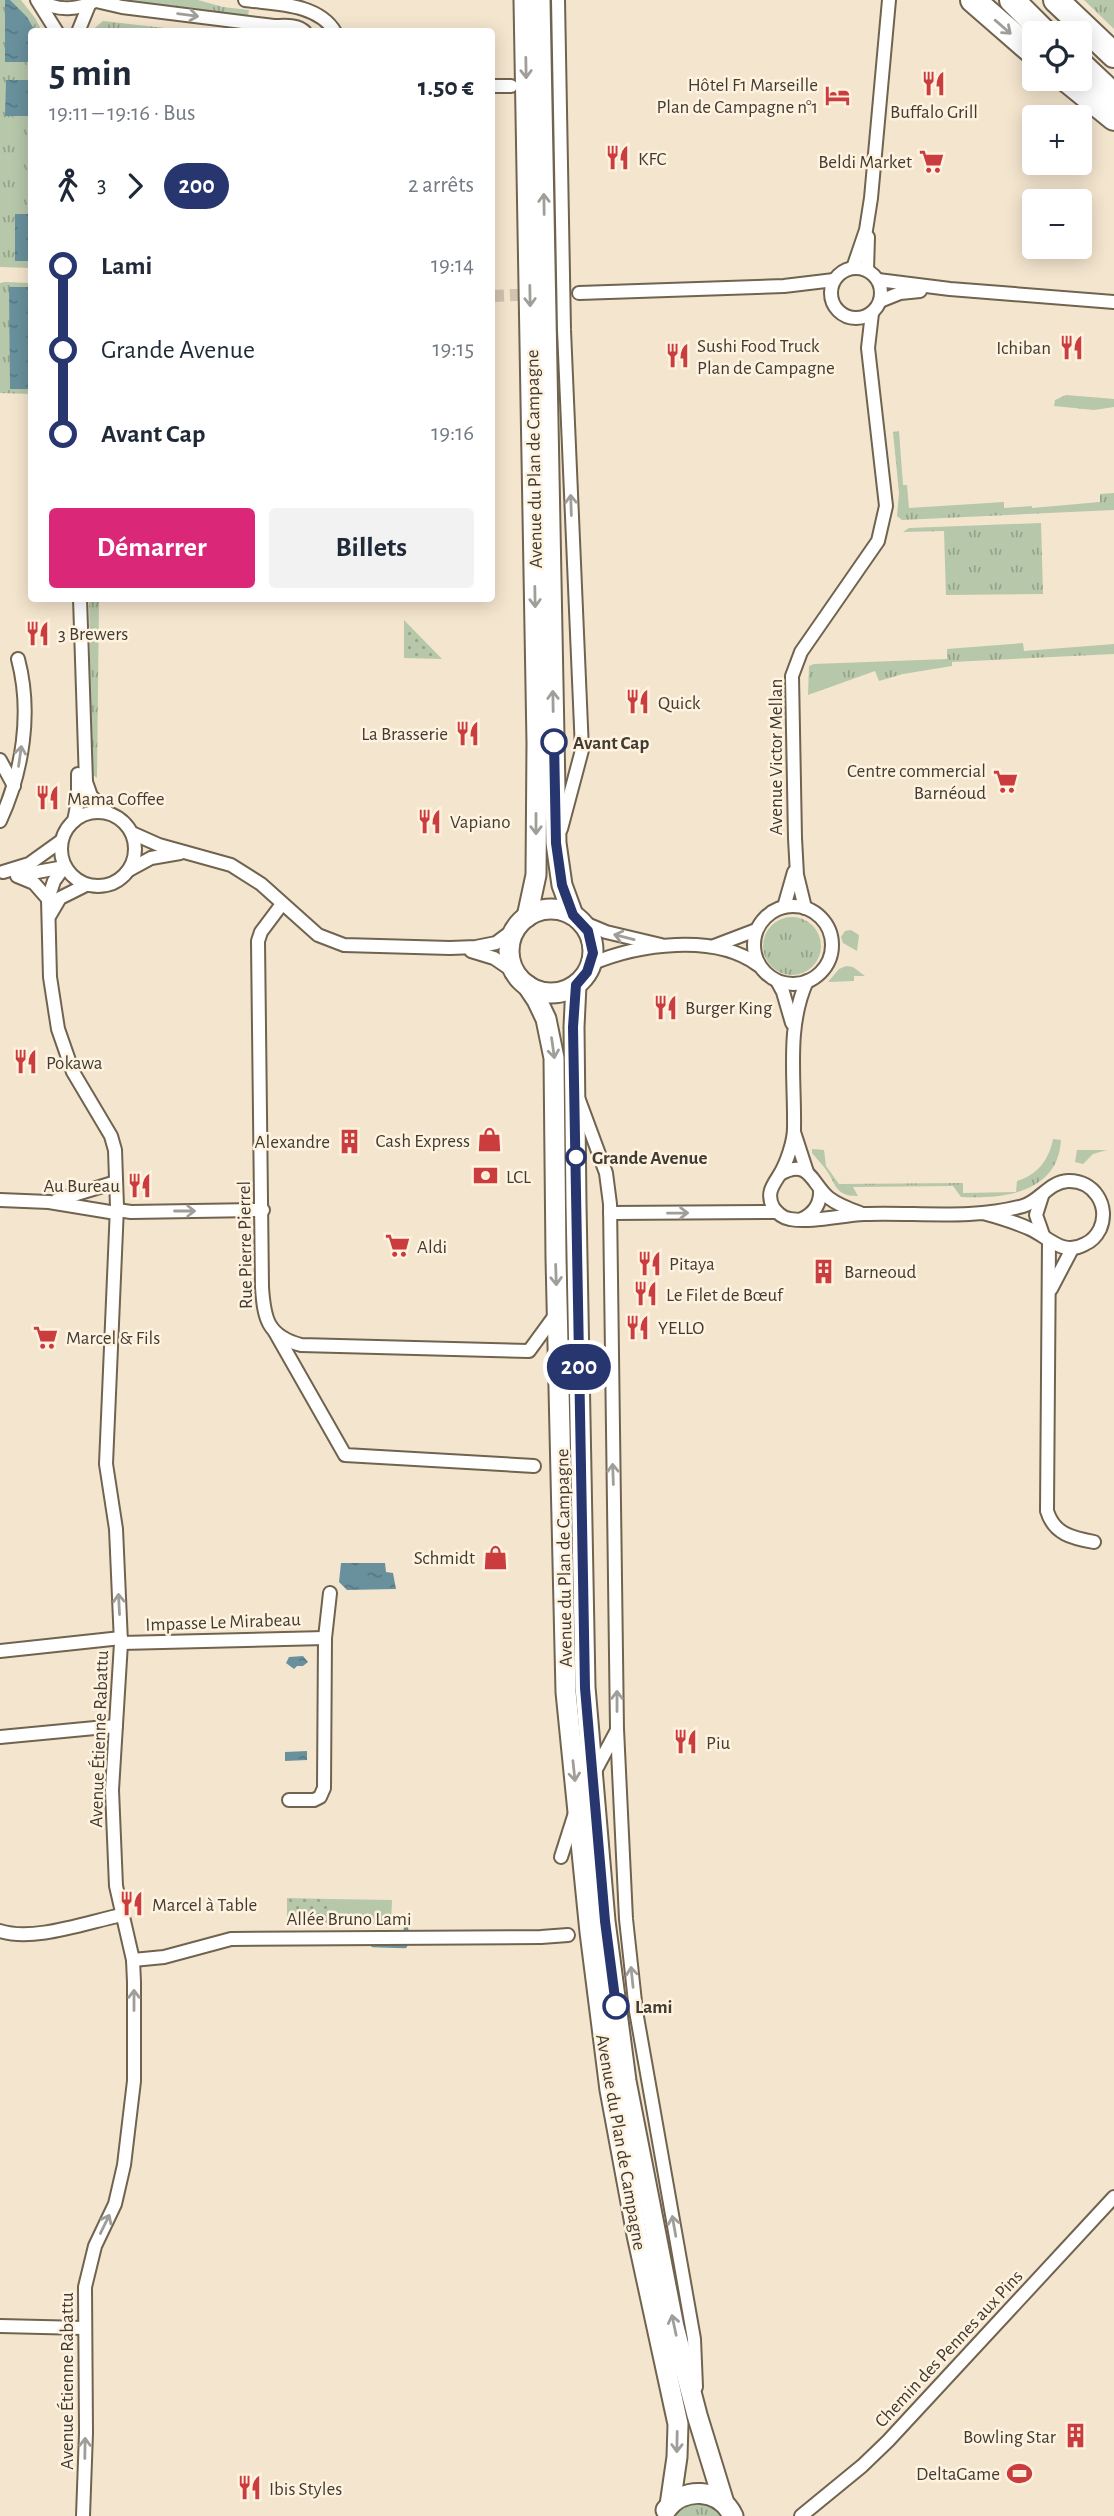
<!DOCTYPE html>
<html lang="fr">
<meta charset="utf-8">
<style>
body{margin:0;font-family:"Alegreya Sans",sans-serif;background:#f2f2f3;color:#1f2937;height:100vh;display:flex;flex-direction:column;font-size:26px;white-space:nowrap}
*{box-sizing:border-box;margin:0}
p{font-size:23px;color:#747a83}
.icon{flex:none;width:38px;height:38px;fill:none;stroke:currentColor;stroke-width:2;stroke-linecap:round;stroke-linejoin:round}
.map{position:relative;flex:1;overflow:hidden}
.panel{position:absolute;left:28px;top:28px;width:467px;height:574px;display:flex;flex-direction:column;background:#fff;border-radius:7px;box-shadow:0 4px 18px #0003}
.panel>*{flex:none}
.badge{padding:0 14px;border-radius:23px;font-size:24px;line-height:46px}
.controls{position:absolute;left:1022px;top:21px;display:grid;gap:14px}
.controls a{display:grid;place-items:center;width:70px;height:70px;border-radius:7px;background:#fff;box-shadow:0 4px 18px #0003;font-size:35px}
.map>.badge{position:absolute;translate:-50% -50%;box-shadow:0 0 0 4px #fff}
.legs{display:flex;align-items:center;gap:10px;height:77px;padding:0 21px;font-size:23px}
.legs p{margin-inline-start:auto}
.summary{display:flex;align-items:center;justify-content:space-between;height:119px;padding:0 21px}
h1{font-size:38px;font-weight:700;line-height:52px}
.action{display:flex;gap:14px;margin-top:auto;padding:14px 21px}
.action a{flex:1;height:80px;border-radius:7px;background:#db2777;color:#fff;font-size:28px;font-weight:700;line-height:80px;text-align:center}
.action a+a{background:#f2f2f3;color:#1f2937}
ul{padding:0 21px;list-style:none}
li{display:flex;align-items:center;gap:24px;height:84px;font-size:26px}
li i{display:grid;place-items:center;width:10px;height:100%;margin:0 9px;background:currentColor}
li i::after{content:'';width:18px;height:18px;margin:-9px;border:5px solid;border-radius:50%;background:#fff}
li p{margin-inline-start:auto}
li:first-child i{background:linear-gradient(#0000 50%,currentColor 0)}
li:last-child i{background:linear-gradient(currentColor 50%,#0000 0)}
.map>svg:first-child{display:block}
</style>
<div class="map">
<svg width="1114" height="2516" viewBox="0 0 1114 2516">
<defs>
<pattern id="grass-tufts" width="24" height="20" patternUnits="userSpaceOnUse" patternTransform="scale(1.75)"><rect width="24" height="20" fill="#b7c7aa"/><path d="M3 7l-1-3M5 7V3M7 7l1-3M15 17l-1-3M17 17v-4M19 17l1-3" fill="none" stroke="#96a38b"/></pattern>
<pattern id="park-dots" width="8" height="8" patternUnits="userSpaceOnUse" patternTransform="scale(1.75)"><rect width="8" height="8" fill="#b7c7aa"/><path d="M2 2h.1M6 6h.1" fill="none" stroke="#96a38b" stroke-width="1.8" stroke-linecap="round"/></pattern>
<pattern id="water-ripples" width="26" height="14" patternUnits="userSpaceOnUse" patternTransform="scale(1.75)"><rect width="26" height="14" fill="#69919d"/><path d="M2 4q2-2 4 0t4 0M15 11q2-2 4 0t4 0" fill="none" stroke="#587881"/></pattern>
</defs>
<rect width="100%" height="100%" fill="#f4e5ce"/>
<!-- grass -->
<g fill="url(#grass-tufts)">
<polygon points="0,0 21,0 35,18 42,31 32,32 31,268 0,267"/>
<polygon points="132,0 198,0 223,7 249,10 248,16 130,3"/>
<polygon points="1084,0 1114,0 1114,29"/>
<polygon points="103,21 191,31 91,31"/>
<polygon points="5,282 31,283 31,394 0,393 0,283"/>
<polygon points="1066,395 1114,399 1114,407 1094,410 1054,406 1055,400"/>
<polygon points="899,431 903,485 907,485 909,508 1004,502 1004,508 1032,506 1032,508 1100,502 1100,494 1114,493 1114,510 902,520 897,516 899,493 893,432"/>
<polygon points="1041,523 1043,594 946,595 944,531 903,532 909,528"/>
<polygon points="89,599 99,599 97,778 92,774"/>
<polygon points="1023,643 1024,651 1114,644 1114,654 952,662 952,666 903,674 879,681 875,671 808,695 809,666 814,664 947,659 947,649"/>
<circle cx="792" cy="946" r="29"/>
<polygon points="851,930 859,935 857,951 843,943 841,937 845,931"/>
<polygon points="846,966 853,967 865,976 854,976 854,981 828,982 839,969"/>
<path d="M1053,1139L1061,1140C1058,1193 1004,1199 961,1197L953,1186L853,1187L858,1196C833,1196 837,1183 824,1167C820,1162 816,1158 812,1153V1149L824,1150L826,1166L839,1184L963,1183V1193L1016,1192L1017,1181C1037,1175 1049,1160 1053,1139Z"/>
<polygon points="1077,1150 1107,1150 1093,1154 1083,1164 1075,1162"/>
<polygon points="702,2498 727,2516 672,2516 676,2509"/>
</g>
<!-- park -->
<g fill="url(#park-dots)">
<polygon points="404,620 442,659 404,658"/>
<polygon points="287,1898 330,1899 330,1923 287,1923"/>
</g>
<!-- pitch -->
<polygon fill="#b7c7aa" points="330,1899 392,1900 391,1924 330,1923"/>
<!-- water -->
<g fill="url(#water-ripples)">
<polygon points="5,0 10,0 27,17 35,31 32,32 31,62 5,62"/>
<polygon points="6,80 31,80 31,116 5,116"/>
<rect x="15" y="214" width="16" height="47"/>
<polygon points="9,287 31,287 31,389 10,389"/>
<polygon points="341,1563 385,1563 386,1572 393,1573 396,1589 347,1590 339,1582"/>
<polygon points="303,1656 308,1662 303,1666 297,1666 294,1669 286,1663 289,1657"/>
<polygon points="307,1751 307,1760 285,1761 285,1752"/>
</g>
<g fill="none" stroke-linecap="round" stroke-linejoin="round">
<!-- stream -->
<g stroke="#69919d" stroke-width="4.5">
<polyline points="406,1931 406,1925"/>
<polyline points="373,1945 405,1946 406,1942"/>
</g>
<!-- minor-tunnel -->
<polyline stroke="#d0c3af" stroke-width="12" stroke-dasharray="12 6" stroke-linecap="butt" points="492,296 536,294"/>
<defs>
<g id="minor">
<polyline points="37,0 57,32"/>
<path d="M40,0C57,12 79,10 97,0"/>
<path d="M245,0C275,4 318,3 335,32"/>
<polyline points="558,0 564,330 582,750 561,829"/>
<path d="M96,1L122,7L274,26C284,26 297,24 305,32"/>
<polyline points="78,32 89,5"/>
<polyline points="492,86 511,86"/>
<circle cx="856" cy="293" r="25"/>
<polyline points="853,268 866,230 871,198 889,0"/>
<polyline points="867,270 868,237"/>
<polyline points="878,280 950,289 1114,302"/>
<polyline points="579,293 784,286 834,280"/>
<polyline points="880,301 900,293 920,291"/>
<polyline points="80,598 86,782 91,796 108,813"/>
<polyline points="0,760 14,786"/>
<circle cx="98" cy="849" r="37"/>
<path d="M0,821C23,771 32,712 18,659"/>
<polyline points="74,821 78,801 78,774"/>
<polyline points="132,833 159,845 231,865 261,884 318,935 344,945 450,948 476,947 496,943 516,928"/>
<polyline points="64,867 54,881 48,899 50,977 58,1029 73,1072 111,1136 115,1150 117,1207 106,1464 116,1529 121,1643 112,1790 116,1886 133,1960 134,1982 134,2081 124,2165 115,2204 95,2246 85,2287 86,2433 83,2516"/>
<polyline points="129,870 151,858 180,853"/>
<polyline points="3,872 29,864 61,841"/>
<polyline points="16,873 37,872 64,867"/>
<polyline points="17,876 34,883 48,899"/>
<path d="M282,904L261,932L258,941L262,1287C264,1318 267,1336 301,1345L529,1351L556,1314"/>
<circle cx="793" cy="945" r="39"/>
<polyline points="784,907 794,872"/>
<polyline points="805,908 797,875 795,838 792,676 801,652 878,541 886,506 868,348 872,313"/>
<polyline points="50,915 60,898 86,885"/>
<polyline points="582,922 606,932 661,945"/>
<polyline points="714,946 756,930"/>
<polyline points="471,951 494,958 516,973"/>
<path d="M591,964C638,944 715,933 758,965"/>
<polyline points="777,981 783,992 792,1023"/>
<path d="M807,981C786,1027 795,1079 794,1128C794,1141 787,1162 780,1174C773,1185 766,1193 773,1207C777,1213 783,1218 790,1219C811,1223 842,1215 864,1214C916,1212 972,1220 1023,1206C1040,1201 1049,1182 1068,1181C1094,1180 1110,1206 1100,1229C1097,1235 1092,1241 1085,1244C1062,1257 1048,1236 1028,1228C1014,1222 998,1217 983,1213"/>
<polyline points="579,1100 606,1173 610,1204 617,1729 626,1919 636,2011 694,2339 696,2387"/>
<polyline points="794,1132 807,1172"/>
<path d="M780,1174C810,1157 812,1185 829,1198C838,1205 849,1209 860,1213"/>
<polyline points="1042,1196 1036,1215 1043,1235"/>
<polyline points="0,1200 49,1202 116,1213"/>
<polyline points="57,1200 116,1182"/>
<polyline points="117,1210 131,1212 263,1210"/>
<polyline points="610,1213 777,1212"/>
<path d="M802,1219C815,1213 821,1203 820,1189"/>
<path d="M1049,1241L1047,1511C1054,1534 1072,1538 1094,1542"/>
<polyline points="1051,1289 1072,1249"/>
<polyline points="275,1332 345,1455 534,1466"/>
<polyline points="121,1643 325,1638"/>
<polyline points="0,1651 121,1638"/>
<polyline points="0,1737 116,1726"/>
<polyline points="593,1775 616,1732"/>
<polyline points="289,1800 314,1800 320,1797 324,1788 325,1638 330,1593"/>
<polyline points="561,1857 575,1813"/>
<path d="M0,1931C34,1942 87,1922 122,1915"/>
<polyline points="133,1960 164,1957 231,1939 541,1937 568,1935"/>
<polyline points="0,2326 84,2328"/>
<polyline points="801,2516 862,2466 888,2441 1114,2197"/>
</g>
<g id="secondary">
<polyline points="524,0 537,743 536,875 527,917"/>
<polyline points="540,0 556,843 562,885 573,915"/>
<circle cx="551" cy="951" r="42"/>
<polyline points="527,985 537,1000 546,1019 554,1058 556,1258 566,1692 590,1932 610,2090 637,2235 678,2424 677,2457 670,2505"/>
<polyline points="576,985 574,1027 576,1204 585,1687 605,1921 626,2081 674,2327 697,2415 724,2503"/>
<path d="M666,2510C683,2486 720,2488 733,2516"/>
</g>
<g id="motorway">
<polyline points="973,0 1034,53"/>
<polyline points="1012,0 1045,33"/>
<polyline points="1056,0 1114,55"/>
<polyline points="1080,64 1114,96"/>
<polyline points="1066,79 1114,118"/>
</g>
</defs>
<!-- minor casing -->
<use href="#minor" stroke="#70634f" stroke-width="16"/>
<!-- secondary casing -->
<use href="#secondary" stroke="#70634f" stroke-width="23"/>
<!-- motorway casing -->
<use href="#motorway" stroke="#70634f" stroke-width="28"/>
<!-- minor -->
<use href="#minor" stroke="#fff" stroke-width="12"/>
<!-- secondary -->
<use href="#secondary" stroke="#fff" stroke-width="19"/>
<!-- motorway -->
<use href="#motorway" stroke="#fff" stroke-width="24"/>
</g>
<!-- one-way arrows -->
<defs><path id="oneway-shaft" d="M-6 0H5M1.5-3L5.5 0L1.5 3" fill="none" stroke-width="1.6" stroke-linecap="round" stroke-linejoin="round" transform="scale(1.75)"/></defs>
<g stroke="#a09e99">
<use href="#oneway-shaft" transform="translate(188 15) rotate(7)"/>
<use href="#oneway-shaft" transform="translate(1003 27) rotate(41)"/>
<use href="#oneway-shaft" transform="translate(526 68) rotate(89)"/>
<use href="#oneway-shaft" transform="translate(544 204) rotate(-91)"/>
<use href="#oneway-shaft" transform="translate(530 296) rotate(89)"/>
<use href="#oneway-shaft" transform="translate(571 505) rotate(-92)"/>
<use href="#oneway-shaft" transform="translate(535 597) rotate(89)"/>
<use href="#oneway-shaft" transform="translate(553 701) rotate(-91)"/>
<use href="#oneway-shaft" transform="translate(20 756) rotate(-82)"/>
<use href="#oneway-shaft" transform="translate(536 824) rotate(90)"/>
<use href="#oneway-shaft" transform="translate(624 937) rotate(-166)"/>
<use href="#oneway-shaft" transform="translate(553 1048) rotate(82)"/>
<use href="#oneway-shaft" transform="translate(185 1211)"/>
<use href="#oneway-shaft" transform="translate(678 1213) rotate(-1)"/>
<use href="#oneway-shaft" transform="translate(556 1275) rotate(88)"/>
<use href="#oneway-shaft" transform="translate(613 1474) rotate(-92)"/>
<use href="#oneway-shaft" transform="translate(119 1604) rotate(-93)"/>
<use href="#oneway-shaft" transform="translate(617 1701) rotate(-90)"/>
<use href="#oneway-shaft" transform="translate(574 1771) rotate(84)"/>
<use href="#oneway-shaft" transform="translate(632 1977) rotate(-96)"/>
<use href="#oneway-shaft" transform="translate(134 2000) rotate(-90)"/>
<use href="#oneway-shaft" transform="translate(105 2224) rotate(-64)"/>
<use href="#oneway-shaft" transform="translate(674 2226) rotate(-100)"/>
<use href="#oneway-shaft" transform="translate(674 2325) rotate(-102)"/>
<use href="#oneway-shaft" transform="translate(677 2442) rotate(91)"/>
<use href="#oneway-shaft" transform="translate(85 2448) rotate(-89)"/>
</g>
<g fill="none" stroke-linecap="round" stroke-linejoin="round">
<defs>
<polyline id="line-1" points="554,742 556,843 562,885 573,915 588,931 593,953 587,972 576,985 573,1027 585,1688 605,1921 616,2006"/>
</defs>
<!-- line-1 casing -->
<use href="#line-1" stroke="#fff" stroke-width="16"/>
<!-- line-1 -->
<use href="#line-1" stroke="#283670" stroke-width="10"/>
</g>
<!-- icons -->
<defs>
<symbol id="restaurant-bare" viewBox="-9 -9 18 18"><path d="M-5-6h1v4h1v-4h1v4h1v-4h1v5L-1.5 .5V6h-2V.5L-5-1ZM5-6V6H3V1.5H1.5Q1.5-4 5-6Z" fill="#cb3c3e" stroke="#fff3e0" stroke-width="2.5" paint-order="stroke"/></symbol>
<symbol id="hotel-bare" viewBox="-9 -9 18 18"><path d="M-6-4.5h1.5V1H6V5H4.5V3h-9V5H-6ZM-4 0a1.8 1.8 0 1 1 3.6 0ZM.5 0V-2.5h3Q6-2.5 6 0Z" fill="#cb3c3e" stroke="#fff3e0" stroke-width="2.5" paint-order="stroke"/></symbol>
<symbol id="supermarket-bare" viewBox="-9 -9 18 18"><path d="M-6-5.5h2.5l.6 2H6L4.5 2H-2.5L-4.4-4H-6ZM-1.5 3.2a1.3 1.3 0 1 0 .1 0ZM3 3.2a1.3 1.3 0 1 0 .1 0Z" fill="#cb3c3e" stroke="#fff3e0" stroke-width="2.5" paint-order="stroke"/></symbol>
<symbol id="shop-bare" viewBox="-9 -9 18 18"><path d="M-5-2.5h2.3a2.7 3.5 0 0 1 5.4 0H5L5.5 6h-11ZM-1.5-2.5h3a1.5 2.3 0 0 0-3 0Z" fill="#cb3c3e" stroke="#fff3e0" stroke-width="2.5" paint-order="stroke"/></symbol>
<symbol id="building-bare" viewBox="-9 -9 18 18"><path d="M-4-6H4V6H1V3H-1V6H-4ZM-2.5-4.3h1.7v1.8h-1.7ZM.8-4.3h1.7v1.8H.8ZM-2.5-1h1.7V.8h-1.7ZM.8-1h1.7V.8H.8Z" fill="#cb3c3e" stroke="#fff3e0" stroke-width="2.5" paint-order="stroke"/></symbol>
<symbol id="bank-bare" viewBox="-9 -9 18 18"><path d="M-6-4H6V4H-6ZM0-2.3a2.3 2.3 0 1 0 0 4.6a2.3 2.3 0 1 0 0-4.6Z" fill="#cb3c3e" stroke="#fff3e0" stroke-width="2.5" paint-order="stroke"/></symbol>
<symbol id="stadium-bare" viewBox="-9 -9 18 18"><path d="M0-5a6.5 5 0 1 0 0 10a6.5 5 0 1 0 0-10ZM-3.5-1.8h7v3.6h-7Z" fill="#cb3c3e" stroke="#fff3e0" stroke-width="2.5" paint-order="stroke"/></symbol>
</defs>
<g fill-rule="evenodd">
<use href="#restaurant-bare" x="916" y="66" width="35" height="35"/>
<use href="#hotel-bare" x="820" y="78" width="35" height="35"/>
<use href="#restaurant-bare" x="600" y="140" width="35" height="35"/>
<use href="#supermarket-bare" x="914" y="144" width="35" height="35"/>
<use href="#restaurant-bare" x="1054" y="330" width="35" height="35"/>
<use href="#restaurant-bare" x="660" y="338" width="35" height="35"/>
<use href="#restaurant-bare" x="20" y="616" width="35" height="35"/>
<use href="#restaurant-bare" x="620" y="684" width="35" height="35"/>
<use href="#restaurant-bare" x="450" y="716" width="35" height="35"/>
<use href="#supermarket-bare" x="988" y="764" width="35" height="35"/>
<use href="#restaurant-bare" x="30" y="780" width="35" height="35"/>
<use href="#restaurant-bare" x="412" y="804" width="35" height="35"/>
<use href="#restaurant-bare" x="648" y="990" width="35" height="35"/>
<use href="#restaurant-bare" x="8" y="1044" width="35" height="35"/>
<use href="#shop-bare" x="472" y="1122" width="35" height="35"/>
<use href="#building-bare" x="332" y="1124" width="35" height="35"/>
<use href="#bank-bare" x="468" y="1158" width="35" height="35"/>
<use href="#restaurant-bare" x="122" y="1168" width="35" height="35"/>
<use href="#supermarket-bare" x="380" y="1228" width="35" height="35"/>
<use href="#restaurant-bare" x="632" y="1246" width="35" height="35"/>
<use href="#building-bare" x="806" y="1254" width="35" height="35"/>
<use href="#restaurant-bare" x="628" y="1276" width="35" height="35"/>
<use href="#restaurant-bare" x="620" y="1310" width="35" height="35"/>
<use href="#supermarket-bare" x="28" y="1320" width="35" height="35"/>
<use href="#shop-bare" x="478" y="1540" width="35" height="35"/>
<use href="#restaurant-bare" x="668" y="1724" width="35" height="35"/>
<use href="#restaurant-bare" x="114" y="1886" width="35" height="35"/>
<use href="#building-bare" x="1058" y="2418" width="35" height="35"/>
<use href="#stadium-bare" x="1002" y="2456" width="35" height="35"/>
<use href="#restaurant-bare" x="232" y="2470" width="35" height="35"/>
</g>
<!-- markers -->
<g fill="#fff" stroke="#283670" stroke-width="3.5">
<circle cx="554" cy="742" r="12"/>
<circle cx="576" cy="1157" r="9"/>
<circle cx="616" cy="2006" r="12"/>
</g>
<g text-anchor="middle" stroke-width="5" stroke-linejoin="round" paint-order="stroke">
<!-- poi labels -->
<g font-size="19" fill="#413c33" stroke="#fff3e0" text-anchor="start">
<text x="818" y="91" text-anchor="end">Hôtel F1 Marseille<tspan x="818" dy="22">Plan de Campagne n°1</tspan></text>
<text x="934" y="118" text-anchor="middle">Buffalo Grill</text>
<text x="638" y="165">KFC</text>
<text x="912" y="168" text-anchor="end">Beldi Market</text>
<text x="697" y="352">Sushi Food Truck<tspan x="697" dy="22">Plan de Campagne</tspan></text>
<text x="1051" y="354" text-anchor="end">Ichiban</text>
<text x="58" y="640">3 Brewers</text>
<text x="658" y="709">Quick</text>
<text x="448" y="740" text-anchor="end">La Brasserie</text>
<text x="986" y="777" text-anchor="end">Centre commercial<tspan x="986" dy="22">Barnéoud</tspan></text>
<text x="67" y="805">Mama Coffee</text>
<text x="450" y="828">Vapiano</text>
<text x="685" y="1014">Burger King</text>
<text x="46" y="1069">Pokawa</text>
<text x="470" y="1147" text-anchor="end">Cash Express</text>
<text x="330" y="1148" text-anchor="end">Alexandre</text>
<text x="506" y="1183">LCL</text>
<text x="120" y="1192" text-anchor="end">Au Bureau</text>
<text x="417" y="1253">Aldi</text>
<text x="669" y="1270">Pitaya</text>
<text x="844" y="1278">Barneoud</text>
<text x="666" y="1301">Le Filet de Bœuf</text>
<text x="658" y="1334">YELLO</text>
<text x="66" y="1344">Marcel &amp; Fils</text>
<text x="475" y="1564" text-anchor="end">Schmidt</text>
<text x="706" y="1749">Piu</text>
<text x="152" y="1911">Marcel à Table</text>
<text x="1056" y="2443" text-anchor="end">Bowling Star</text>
<text x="1000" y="2480" text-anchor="end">DeltaGame</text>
<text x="269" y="2495">Ibis Styles</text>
</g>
<!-- street labels -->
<g font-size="19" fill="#413c33" stroke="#fff3e0">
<text transform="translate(533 459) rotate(-91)" y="7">Avenue du Plan de Campagne</text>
<text transform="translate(775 757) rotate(-90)" y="7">Avenue Victor Mellan</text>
<text transform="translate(244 1245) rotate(-91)" y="7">Rue Pierre Pierrel</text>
<text transform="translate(563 1558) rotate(-91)" y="7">Avenue du Plan de Campagne</text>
<text transform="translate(223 1621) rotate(-2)" y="7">Impasse Le Mirabeau</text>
<text transform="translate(98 1739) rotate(-88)" y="7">Avenue Étienne Rabattu</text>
<text x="349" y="1925">Allée Bruno Lami</text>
<text transform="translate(622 2142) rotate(80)" y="7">Avenue du Plan de Campagne</text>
<text transform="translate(948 2348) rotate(-47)" y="7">Chemin des Pennes aux Pins</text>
<text transform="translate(66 2381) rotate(-90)" y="7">Avenue Étienne Rabattu</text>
</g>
<!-- stop labels -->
<g font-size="19" font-weight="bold" fill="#413c33" stroke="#fff3e0" text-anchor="start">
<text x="573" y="749">Avant Cap</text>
<text x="592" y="1164">Grande Avenue</text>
<text x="635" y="2013">Lami</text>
</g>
</g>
</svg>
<div class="controls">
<a><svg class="icon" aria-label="locate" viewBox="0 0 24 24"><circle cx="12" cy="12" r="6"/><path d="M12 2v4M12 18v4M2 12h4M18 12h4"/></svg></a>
<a>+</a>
<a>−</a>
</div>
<b class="badge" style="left:579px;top:1367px;background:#283670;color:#fff">200</b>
<section class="panel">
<div class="summary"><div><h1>5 min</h1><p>19:11 – 19:16 · Bus</p></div><b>1.50 €</b></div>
<div class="legs"><svg class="icon" aria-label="walk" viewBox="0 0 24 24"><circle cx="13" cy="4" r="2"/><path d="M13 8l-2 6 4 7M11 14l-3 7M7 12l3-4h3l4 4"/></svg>3<svg class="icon" aria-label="forward" viewBox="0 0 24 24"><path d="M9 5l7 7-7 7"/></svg><b class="badge" style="background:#283670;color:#fff">200</b><p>2 arrêts</p></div>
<ul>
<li><i style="color:#283670"></i><b>Lami</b><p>19:14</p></li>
<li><i style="color:#283670"></i><span>Grande Avenue</span><p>19:15</p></li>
<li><i style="color:#283670"></i><b>Avant Cap</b><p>19:16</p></li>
</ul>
<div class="action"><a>Démarrer</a><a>Billets</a></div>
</section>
</div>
